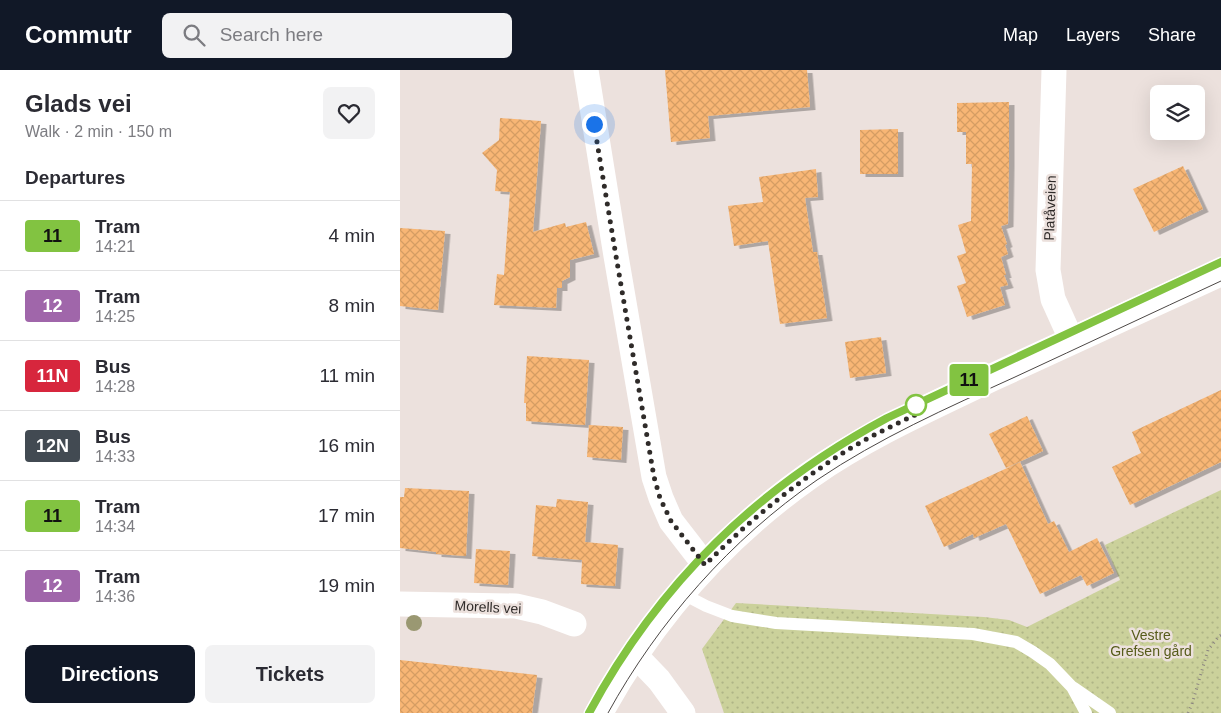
<!DOCTYPE html>
<meta charset="utf-8">
<style>
body{margin:0;font-family:Arial,sans-serif;background:#f2f2f3;color:#2b2b33;height:100vh;display:flex;flex-direction:column;font-size:19px;white-space:nowrap}
*{box-sizing:border-box;margin:0}
p{font-size:16px;color:#7c7c81}
.icon{flex:none;width:28px;height:28px;fill:none;stroke:currentColor;stroke-width:2;stroke-linecap:round;stroke-linejoin:round}
.map{position:relative;flex:1;overflow:hidden}
.sheet{display:flex;flex-direction:column;background:#fff;width:400px}
.sheet>*{flex:none}
.badge{padding:0 10px;border-radius:4px;font-size:18px;line-height:32px}
.controls{position:absolute;left:750px;top:15px;display:grid;gap:10px}
.controls a{display:grid;place-items:center;width:55px;height:55px;border-radius:8px;background:#fff;box-shadow:0 5px 20px #0002;font-size:25px}
.you{position:absolute;width:25px;height:25px;margin:-12px;border:4px solid #fff;border-radius:50%;background:#1a73e8;box-shadow:0 0 0 8px #1a73e833}
.map>.badge{position:absolute;translate:-50% -50%;box-shadow:0 0 0 2px #fff}
h2{padding:0 25px;font-size:19px;line-height:45px}
.round{display:grid;place-items:center;flex:none;width:52px;height:52px;border-radius:8px;background:#f2f2f3}
.head{display:flex;align-items:center;justify-content:space-between;height:85px;padding:0 25px}
h1{font-size:24px;font-weight:700;line-height:38px}
.cta{display:flex;gap:10px;margin-top:auto;padding:10px 25px}
.cta a{flex:1;height:58px;border-radius:8px;background:#111827;color:#fff;font-size:20px;font-weight:700;line-height:58px;text-align:center}
.cta a+a{background:#f2f2f3;color:#2b2b33}
ul{padding:0;list-style:none}
li{display:flex;align-items:center;gap:15px;height:70px;padding:0 25px;border-top:1px solid #e1e1e2}
li div{flex:1}
li b{display:block;font-size:19px}
li em{font-style:normal}
li .badge{min-width:55px;font-weight:700;text-align:center}
header{display:flex;align-items:center;gap:30px;box-sizing:border-box;height:70px;padding:0 25px;background:#111827;color:#fff}
header strong{font-size:24px}
nav{display:flex;gap:28px;margin-inline-start:auto;font-size:18px}
.search{width:350px;height:45px;background:#f2f2f3;display:flex;align-items:center;gap:12px;box-sizing:border-box;padding:0 18px;border-radius:8px;color:#7c7c81;font-size:19px}
main{display:flex;flex:1;min-height:0}
.map>svg:first-child{display:block}
</style>
<header>
<strong>Commutr</strong>
<div class="search"><svg class="icon" aria-label="search" viewBox="0 0 24 24"><circle cx="10" cy="10" r="6"/><path d="M15 15l6 6"/></svg>Search here</div>
<nav><a>Map</a><a>Layers</a><a>Share</a></nav>
</header>
<main>
<section class="sheet">
<div class="head"><div><h1>Glads vei</h1><p>Walk · 2 min · 150 m</p></div><a class="round"><svg class="icon" aria-label="heart" viewBox="0 0 24 24"><path d="M12 20l-8-8c-3-5 5-10 8-4 3-6 11-1 8 4z"/></svg></a></div>
<h2>Departures</h2>
<ul>
<li><span class="badge" style="background:#82c341;color:#111">11</span><div><b>Tram</b><p>14:21</p></div><em>4 min</em></li>
<li><span class="badge" style="background:#a066aa;color:#fff">12</span><div><b>Tram</b><p>14:25</p></div><em>8 min</em></li>
<li><span class="badge" style="background:#d7263d;color:#fff">11N</span><div><b>Bus</b><p>14:28</p></div><em>11 min</em></li>
<li><span class="badge" style="background:#424a52;color:#fff">12N</span><div><b>Bus</b><p>14:33</p></div><em>16 min</em></li>
<li><span class="badge" style="background:#82c341;color:#111">11</span><div><b>Tram</b><p>14:34</p></div><em>17 min</em></li>
<li><span class="badge" style="background:#a066aa;color:#fff">12</span><div><b>Tram</b><p>14:36</p></div><em>19 min</em></li>
</ul>
<div class="cta"><a>Directions</a><a>Tickets</a></div>
</section>
<div class="map">
<svg width="821" height="643" viewBox="0 0 821 643">
<defs>
<pattern id="green-dots" width="8" height="8" patternUnits="userSpaceOnUse" patternTransform="scale(1.25)"><rect width="8" height="8" fill="#cbd19b"/><path d="M2 2h.1M6 6h.1" fill="none" stroke="#afb486" stroke-width="1.8" stroke-linecap="round"/></pattern>
<pattern id="building-cross-hatch" width="8" height="8" patternUnits="userSpaceOnUse" patternTransform="scale(1.25)"><rect width="8" height="8" fill="#f8b674"/><path d="M0 0l8 8M0 8l8-8" fill="none" stroke="#d59d64"/></pattern>
<filter id="shadow"><feDropShadow dx="5.5" dy="3" stdDeviation="0" flood-color="#0004"/></filter>
</defs>
<rect width="100%" height="100%" fill="#ece1dd"/>
<!-- green -->
<polygon fill="url(#green-dots)" points="821,420 821,643 324,643 302,579 336,533 584,547 609,550 627,557 720,510 705,475"/>
<!-- building -->
<g fill="url(#building-cross-hatch)" filter="url(#shadow)">
<polygon points="265,0 407,0 410,37 308,46 310,68 271,72"/>
<polygon points="609,32 609,93 608,154 601,156 607,174 605,175 608,184 601,187 606,205 604,205 608,215 600,217 605,235 567,247 557,216 566,213 557,186 566,183 558,155 571,151 572,94 566,94 566,62 557,62 557,33"/>
<polygon points="100,48 141,51 133,162 165,153 166,157 186,152 194,184 170,190 170,207 162,211 162,218 157,218 156,238 94,235 97,204 104,205 110,122 95,121 97,100 82,83 99,70"/>
<polygon points="498,59 498,104 460,104 460,60"/>
<polygon points="783,96 803,139 754,162 733,119"/>
<polygon points="416,99 418,127 405,128 413,182 417,182 427,248 380,254 368,171 334,176 328,136 363,132 359,107"/>
<polygon points="0,158 45,161 38,240 0,236"/>
<polygon points="481,267 486,303 450,308 445,272"/>
<polygon points="127,286 189,290 185,355 126,351 126,333 124,333"/>
<polygon points="821,320 821,392 730,435 712,397 741,383 732,362"/>
<polygon points="627,346 643,381 606,398 589,364"/>
<polygon points="189,355 223,357 221,390 187,387"/>
<polygon points="620,392 648,454 654,451 669,482 697,468 714,503 687,516 681,505 640,524 606,454 574,468 573,464 544,477 525,436"/>
<polygon points="5,418 69,421 66,486 36,484 36,482 0,478 0,427 4,427"/>
<polygon points="157,429 188,432 185,472 218,475 215,516 181,514 182,490 132,486 136,435 156,437"/>
<polygon points="76,479 110,481 108,515 74,513"/>
<polygon points="0,590 137,605 132,643 0,643"/>
</g>
<g fill="none" stroke-linecap="round" stroke-linejoin="round">
<!-- path -->
<polyline stroke="#8a8380" stroke-width="3" stroke-dasharray="1 4" stroke-linecap="butt" points="788,643 792,634 808,580 819,566 821,565"/>
<!-- lane -->
<g stroke="#fff" stroke-width="12">
<polyline points="281,523 306,536 332,546 376,553 573,564 616,572 633,582 650,594 672,617 686,643"/>
<polyline points="674,618 710,643"/>
</g>
<!-- street -->
<g stroke="#fff" stroke-width="25">
<polyline points="186,0 216,186 254,407 261,428 271,451 305,495"/>
<polyline points="654,0 648,200 653,229 672,271"/>
<polyline points="0,534 116,536 142,542 174,554"/>
<polyline points="234,584 259,610 283,643"/>
</g>
<!-- secondary -->
<path stroke="#fff" stroke-width="28" d="M199,643C251,548 322,467 410,405C467,365 531,337 593,307C669,272 745,237 821,202"/>
<!-- tram -->
<g stroke="#4d4846" stroke-width="1">
<path d="M189,643C259,513 357,418 487,348L821,192"/>
<path d="M208,643C258,552 331,469 417,410C479,368 547,338 615,307C684,275 752,243 821,211"/>
</g>
</g>
<!-- trees -->
<circle fill="#9a9872" cx="14" cy="553" r="8"/>
<g fill="none" stroke-linecap="round" stroke-linejoin="round">
<defs>
<path id="line" d="M189,643C259,513 357,418 487,348L821,192"/>
</defs>
<!-- line casing -->
<use href="#line" stroke="#fff" stroke-width="11"/>
<!-- line -->
<use href="#line" stroke="#82c341" stroke-width="8"/>
<!-- walk -->
<path stroke="#2f2b29" stroke-width="5" stroke-dasharray="0 9" d="M194,54L216,186L254,407L260,428L271,451L305,495C348,451 397,412 449,379C471,366 494,355 517,344L516,335"/>
</g>
<!-- markers -->
<circle fill="#fff" stroke="#82c341" stroke-width="2.5" cx="516" cy="335" r="10"/>
<g text-anchor="middle" stroke-width="5" stroke-linejoin="round" paint-order="stroke">
<!-- street labels -->
<g font-size="14" fill="#2f2b29" stroke="#ece1dd">
<text transform="translate(650 138) rotate(-88)" y="5">Platåveien</text>
<text transform="translate(88 537) rotate(3)" y="5">Morells vei</text>
</g>
<!-- park labels -->
<g font-size="14" fill="#575c1b" stroke="#ece1dd">
<text x="751" y="570">Vestre<tspan x="751" dy="16">Grefsen gård</tspan></text>
</g>
</g>
</svg>
<div class="controls">
<a><svg class="icon" aria-label="layers" viewBox="0 0 24 24"><path d="M12 4l9 5-9 5-9-5zM3 14l9 5 9-5"/></svg></a>
</div>
<div class="you" style="left:194px;top:54px"></div>
<b class="badge" style="left:569px;top:310px;background:#82c341;color:#111">11</b>
</div>
</main>
